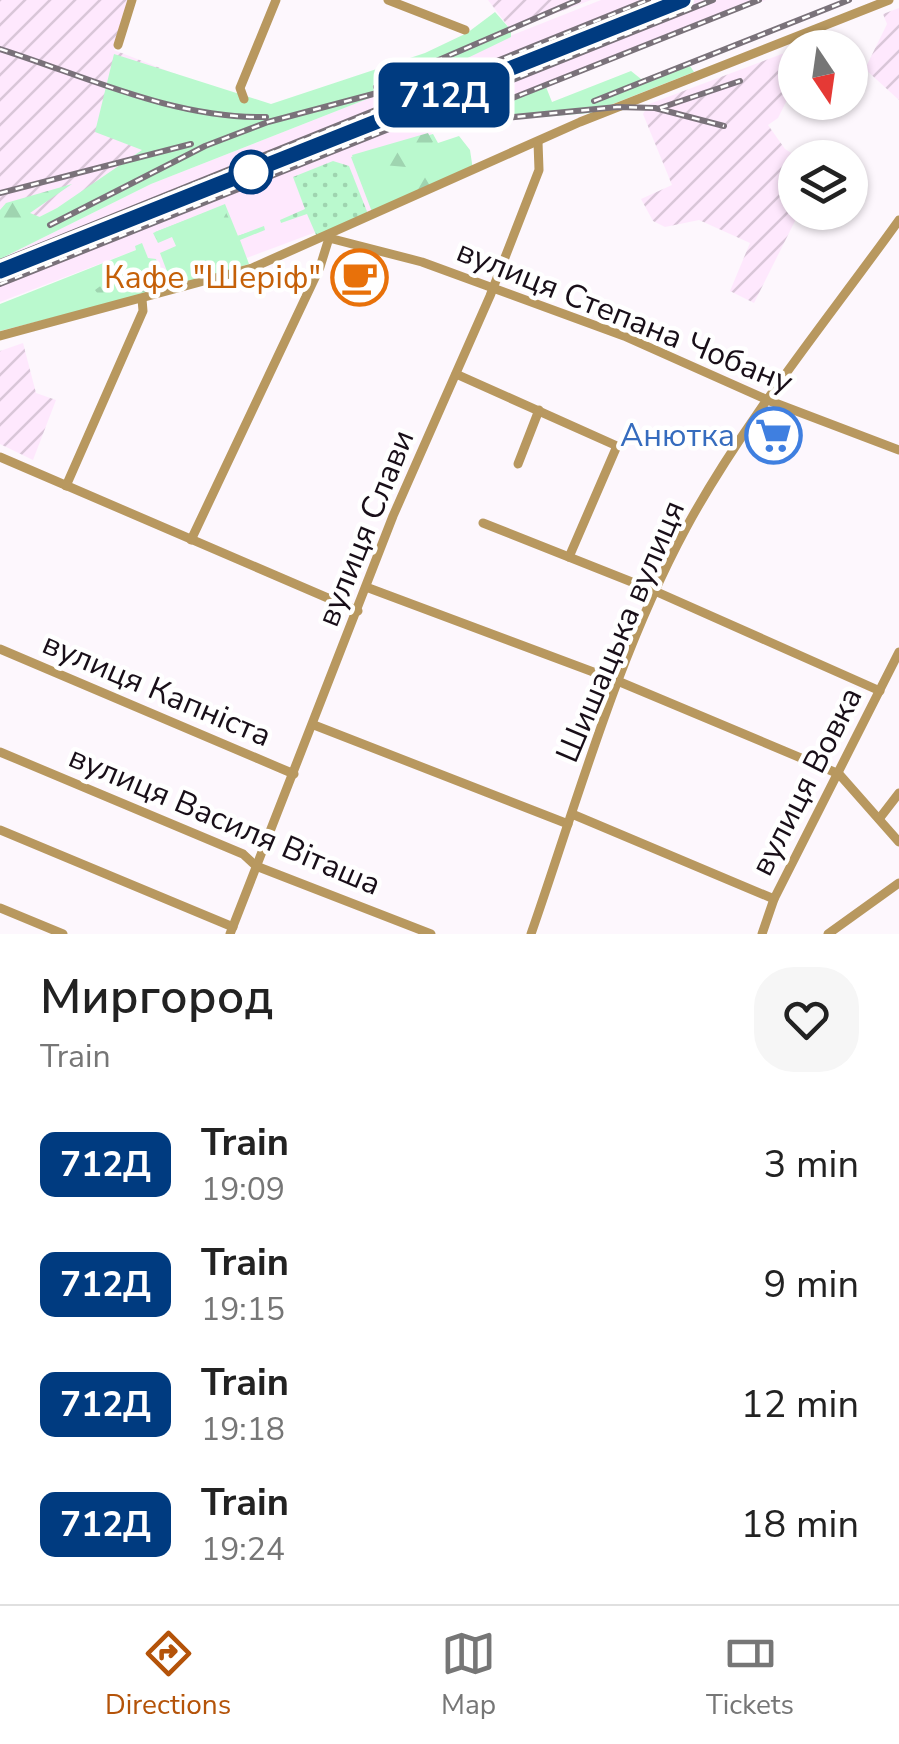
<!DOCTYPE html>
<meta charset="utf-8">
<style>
body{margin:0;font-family:"Nunito Sans",sans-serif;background:#f6f6f6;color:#222;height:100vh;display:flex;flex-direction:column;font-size:38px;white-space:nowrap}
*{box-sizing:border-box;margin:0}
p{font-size:32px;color:#767676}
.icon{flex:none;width:55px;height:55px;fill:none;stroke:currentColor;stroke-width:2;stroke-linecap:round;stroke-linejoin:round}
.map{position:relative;height:934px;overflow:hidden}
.details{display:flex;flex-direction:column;background:#fff;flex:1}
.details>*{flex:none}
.badge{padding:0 20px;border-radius:15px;font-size:35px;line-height:65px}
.needle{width:65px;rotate:167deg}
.buttons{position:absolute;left:778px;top:30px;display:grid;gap:20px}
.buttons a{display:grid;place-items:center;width:90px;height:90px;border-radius:50%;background:#fff;box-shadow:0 2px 8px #0004;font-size:50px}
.map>.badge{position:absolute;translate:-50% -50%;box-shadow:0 0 0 5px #fff}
.round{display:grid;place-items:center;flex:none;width:105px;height:105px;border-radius:40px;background:#f6f6f6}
.head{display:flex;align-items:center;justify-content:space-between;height:170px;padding:0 40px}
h1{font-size:48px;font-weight:600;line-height:75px}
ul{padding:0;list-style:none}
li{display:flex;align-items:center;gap:30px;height:120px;padding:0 40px}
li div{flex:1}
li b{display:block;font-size:38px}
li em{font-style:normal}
li .badge{min-width:110px;font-weight:700;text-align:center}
.menu{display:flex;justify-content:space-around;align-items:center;height:140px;border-top:2px solid #e0e0e0;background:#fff;font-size:28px;color:#767676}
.menu a{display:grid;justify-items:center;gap:5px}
.menu .on{color:#b45309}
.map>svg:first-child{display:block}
</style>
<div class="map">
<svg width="899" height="934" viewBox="0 0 899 934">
<defs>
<pattern id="industrial-furrows" width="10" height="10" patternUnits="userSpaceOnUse" patternTransform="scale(2.5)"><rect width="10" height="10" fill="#fee8fd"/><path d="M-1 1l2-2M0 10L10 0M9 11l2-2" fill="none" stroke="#d9c6d8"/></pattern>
<pattern id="forest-firs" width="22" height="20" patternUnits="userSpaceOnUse" patternTransform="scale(2.5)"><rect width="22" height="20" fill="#baf9ce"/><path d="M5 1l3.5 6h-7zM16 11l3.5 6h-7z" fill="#9fd4b0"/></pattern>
<pattern id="park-dots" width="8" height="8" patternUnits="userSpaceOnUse" patternTransform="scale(2.5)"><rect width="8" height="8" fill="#baf9ce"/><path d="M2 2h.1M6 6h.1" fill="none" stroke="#9fd4b0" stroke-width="1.8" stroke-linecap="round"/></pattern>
</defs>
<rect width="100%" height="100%" fill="#fdf7fd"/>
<!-- built -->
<polygon fill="#fee8fd" points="601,0 766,0 434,130 375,210 156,292 136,250 0,302 0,259 151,184 451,66 482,47"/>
<!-- industrial -->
<g fill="url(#industrial-furrows)">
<polygon points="0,0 127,0 114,50 232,96 57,208 0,237"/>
<polygon points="488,0 591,0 511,30"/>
<polygon points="899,8 899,100 865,69 887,24 883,14"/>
<polygon points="795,49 795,84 778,118 768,125 785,149 798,157 795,212 799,213 754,303 730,291 750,243 699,220 665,227 653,221 641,199 672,185 643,114 649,104"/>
<polygon points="23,343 36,393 56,400 33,460 0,444 0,351"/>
</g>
<!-- grass -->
<g fill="#baf9ce">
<polygon points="495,12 511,30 511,37 451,66 151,184 0,259 0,237 57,208 142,150 95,132 114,54 271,104 425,53 467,33"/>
<polygon points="690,66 694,72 590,113 455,124 546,87 552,102 631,71 641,79"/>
<polygon points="433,134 438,143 459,136 470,150 473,170 372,212 351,157"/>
<polygon points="225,204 238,236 264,226 265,230 240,240 249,264 173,287 160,253 176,246 172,237 158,243 153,233"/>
<polygon points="142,243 148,258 156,259 166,289 0,331 0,304 136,250 135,246"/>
</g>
<!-- forest -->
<g fill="url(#forest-firs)">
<polygon points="428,133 433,142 406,167 383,165 360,177 352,155"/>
<polygon points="409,172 418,179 438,172 442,179 379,208 371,206 369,198 406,190 393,178"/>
<polygon points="72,184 30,213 47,220 0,246 0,210 6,203"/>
<polygon points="223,206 237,236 260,229 239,240 246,264 234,254 234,236 219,219 206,223 203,229 185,228 159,241 156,238 155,232"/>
<polygon points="114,266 131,269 136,283 146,285 145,292 103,301 95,290 114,276"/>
</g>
<!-- park -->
<polygon fill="url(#park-dots)" points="333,161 349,166 368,214 317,237 307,214 281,223 280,220 305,209 293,177"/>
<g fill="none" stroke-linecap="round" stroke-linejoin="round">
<!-- minor -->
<g stroke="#b8985f" stroke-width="9">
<polyline points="388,0 465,30"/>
<polyline points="118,45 132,0"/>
<polyline points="244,99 240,88 276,0"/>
<polyline points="0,336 252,268 580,122 889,0"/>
<polyline points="456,374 617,446 569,557"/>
<polyline points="0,457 358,611"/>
<polyline points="518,464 539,410"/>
<polyline points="66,486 143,311 142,299"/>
<polyline points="483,523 657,592 880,691"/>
<polyline points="191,540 320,267 329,238 422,262 624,336 770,401 899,450"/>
<polyline points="366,587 620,682 839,774 899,842"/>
<polyline points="0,649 294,774"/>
<polyline points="314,725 568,824"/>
<polyline points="0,752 243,854 256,866 431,934"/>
<polyline points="572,814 774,899"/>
<polyline points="879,819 899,793"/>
<polyline points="0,830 233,927"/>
<polyline points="0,908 63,934"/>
<polyline points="230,934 393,516 490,296 539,170 538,142"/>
<path d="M531,934C578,799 618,654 686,528C744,421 828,319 899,220"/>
<polyline points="762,934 774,899 899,652"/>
<polyline points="828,934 899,883"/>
</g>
<defs>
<g id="rail">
<path d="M0,49C85,76 175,119 266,117"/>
<polyline points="376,87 578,0"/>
<polyline points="594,101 849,0"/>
<polyline points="660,108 740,81"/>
<polyline points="475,113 759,0"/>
<polyline points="422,126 617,107 655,108 724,126"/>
<polyline points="0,193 191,144"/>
<polyline points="50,225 205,146 268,122 392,89"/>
<polyline points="0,262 648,0"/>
<polyline points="0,284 713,0"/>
</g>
</defs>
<!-- rail casing -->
<use href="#rail" stroke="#7a727a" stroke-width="6"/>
<!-- rail -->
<use href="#rail" stroke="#fff" stroke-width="2.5" stroke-dasharray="8" stroke-linecap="butt"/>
</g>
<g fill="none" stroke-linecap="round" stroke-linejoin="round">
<defs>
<polyline id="line" points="0,271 683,0"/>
</defs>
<!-- line casing -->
<use href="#line" stroke="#fff" stroke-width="22"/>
<!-- line -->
<use href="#line" stroke="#003b80" stroke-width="15"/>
</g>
<!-- icons -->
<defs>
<symbol id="cafe-ring" viewBox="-11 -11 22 22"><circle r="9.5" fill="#fff" stroke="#e8710a" stroke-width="1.5"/><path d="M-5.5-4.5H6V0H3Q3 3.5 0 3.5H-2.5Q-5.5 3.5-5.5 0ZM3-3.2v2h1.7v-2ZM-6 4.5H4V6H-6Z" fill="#e8710a"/></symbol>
<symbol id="supermarket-ring" viewBox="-11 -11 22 22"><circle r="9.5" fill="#fff" stroke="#3f7fe0" stroke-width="1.5"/><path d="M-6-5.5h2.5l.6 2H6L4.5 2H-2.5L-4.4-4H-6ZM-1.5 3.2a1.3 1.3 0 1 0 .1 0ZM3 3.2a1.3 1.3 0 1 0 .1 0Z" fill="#3f7fe0"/></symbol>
</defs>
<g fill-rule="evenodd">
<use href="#cafe-ring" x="328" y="246" width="63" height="63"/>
<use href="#supermarket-ring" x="742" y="404" width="63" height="63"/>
</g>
<!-- markers -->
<circle fill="#fff" stroke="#003b80" stroke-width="5" cx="251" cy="172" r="20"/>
<g text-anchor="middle" stroke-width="9" stroke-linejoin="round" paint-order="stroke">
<!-- food labels -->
<g font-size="32" fill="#c56008" stroke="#fff" text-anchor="end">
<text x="321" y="288">Кафе "Шеріф"</text>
</g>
<!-- street labels -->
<g font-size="32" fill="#190f19" stroke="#fff">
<text transform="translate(625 316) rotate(22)" y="11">вулиця Степана Чобану</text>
<text transform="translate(365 528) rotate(-68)" y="11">вулиця Слави</text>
<text transform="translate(620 631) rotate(-67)" y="11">Шишацька вулиця</text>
<text transform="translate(157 689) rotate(23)" y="11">вулиця Капніста</text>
<text transform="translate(806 781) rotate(-63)" y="11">вулиця Вовка</text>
<text transform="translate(225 820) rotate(23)" y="11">вулиця Василя Віташа</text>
</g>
<!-- shop labels -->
<g font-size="32" fill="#366cbe" stroke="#fff" text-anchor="end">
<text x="735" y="446">Анютка</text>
</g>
</g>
</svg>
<div class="buttons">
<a><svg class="needle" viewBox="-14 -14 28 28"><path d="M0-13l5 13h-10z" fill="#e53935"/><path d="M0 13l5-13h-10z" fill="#767676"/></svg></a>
<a><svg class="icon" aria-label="layers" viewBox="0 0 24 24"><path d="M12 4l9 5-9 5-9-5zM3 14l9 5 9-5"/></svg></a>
</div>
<b class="badge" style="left:444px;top:95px;background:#003b80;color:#fff">712Д</b>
</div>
<section class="details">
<div class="head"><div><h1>Миргород</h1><p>Train</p></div><a class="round"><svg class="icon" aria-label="heart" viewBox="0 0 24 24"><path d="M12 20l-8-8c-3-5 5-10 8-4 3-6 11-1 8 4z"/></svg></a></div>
<ul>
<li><span class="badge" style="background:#003b80;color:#fff">712Д</span><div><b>Train</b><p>19:09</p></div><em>3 min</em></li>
<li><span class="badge" style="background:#003b80;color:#fff">712Д</span><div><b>Train</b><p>19:15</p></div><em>9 min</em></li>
<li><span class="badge" style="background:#003b80;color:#fff">712Д</span><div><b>Train</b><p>19:18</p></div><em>12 min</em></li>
<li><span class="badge" style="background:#003b80;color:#fff">712Д</span><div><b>Train</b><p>19:24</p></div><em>18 min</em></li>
</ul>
</section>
<nav class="menu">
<a class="on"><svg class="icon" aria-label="directions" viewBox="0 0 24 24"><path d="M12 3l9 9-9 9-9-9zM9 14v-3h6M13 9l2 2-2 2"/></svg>Directions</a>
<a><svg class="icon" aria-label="map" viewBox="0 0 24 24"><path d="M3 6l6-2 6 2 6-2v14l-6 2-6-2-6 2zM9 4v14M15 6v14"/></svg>Map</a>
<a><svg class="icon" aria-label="tickets" viewBox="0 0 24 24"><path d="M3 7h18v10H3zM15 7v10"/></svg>Tickets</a>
</nav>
